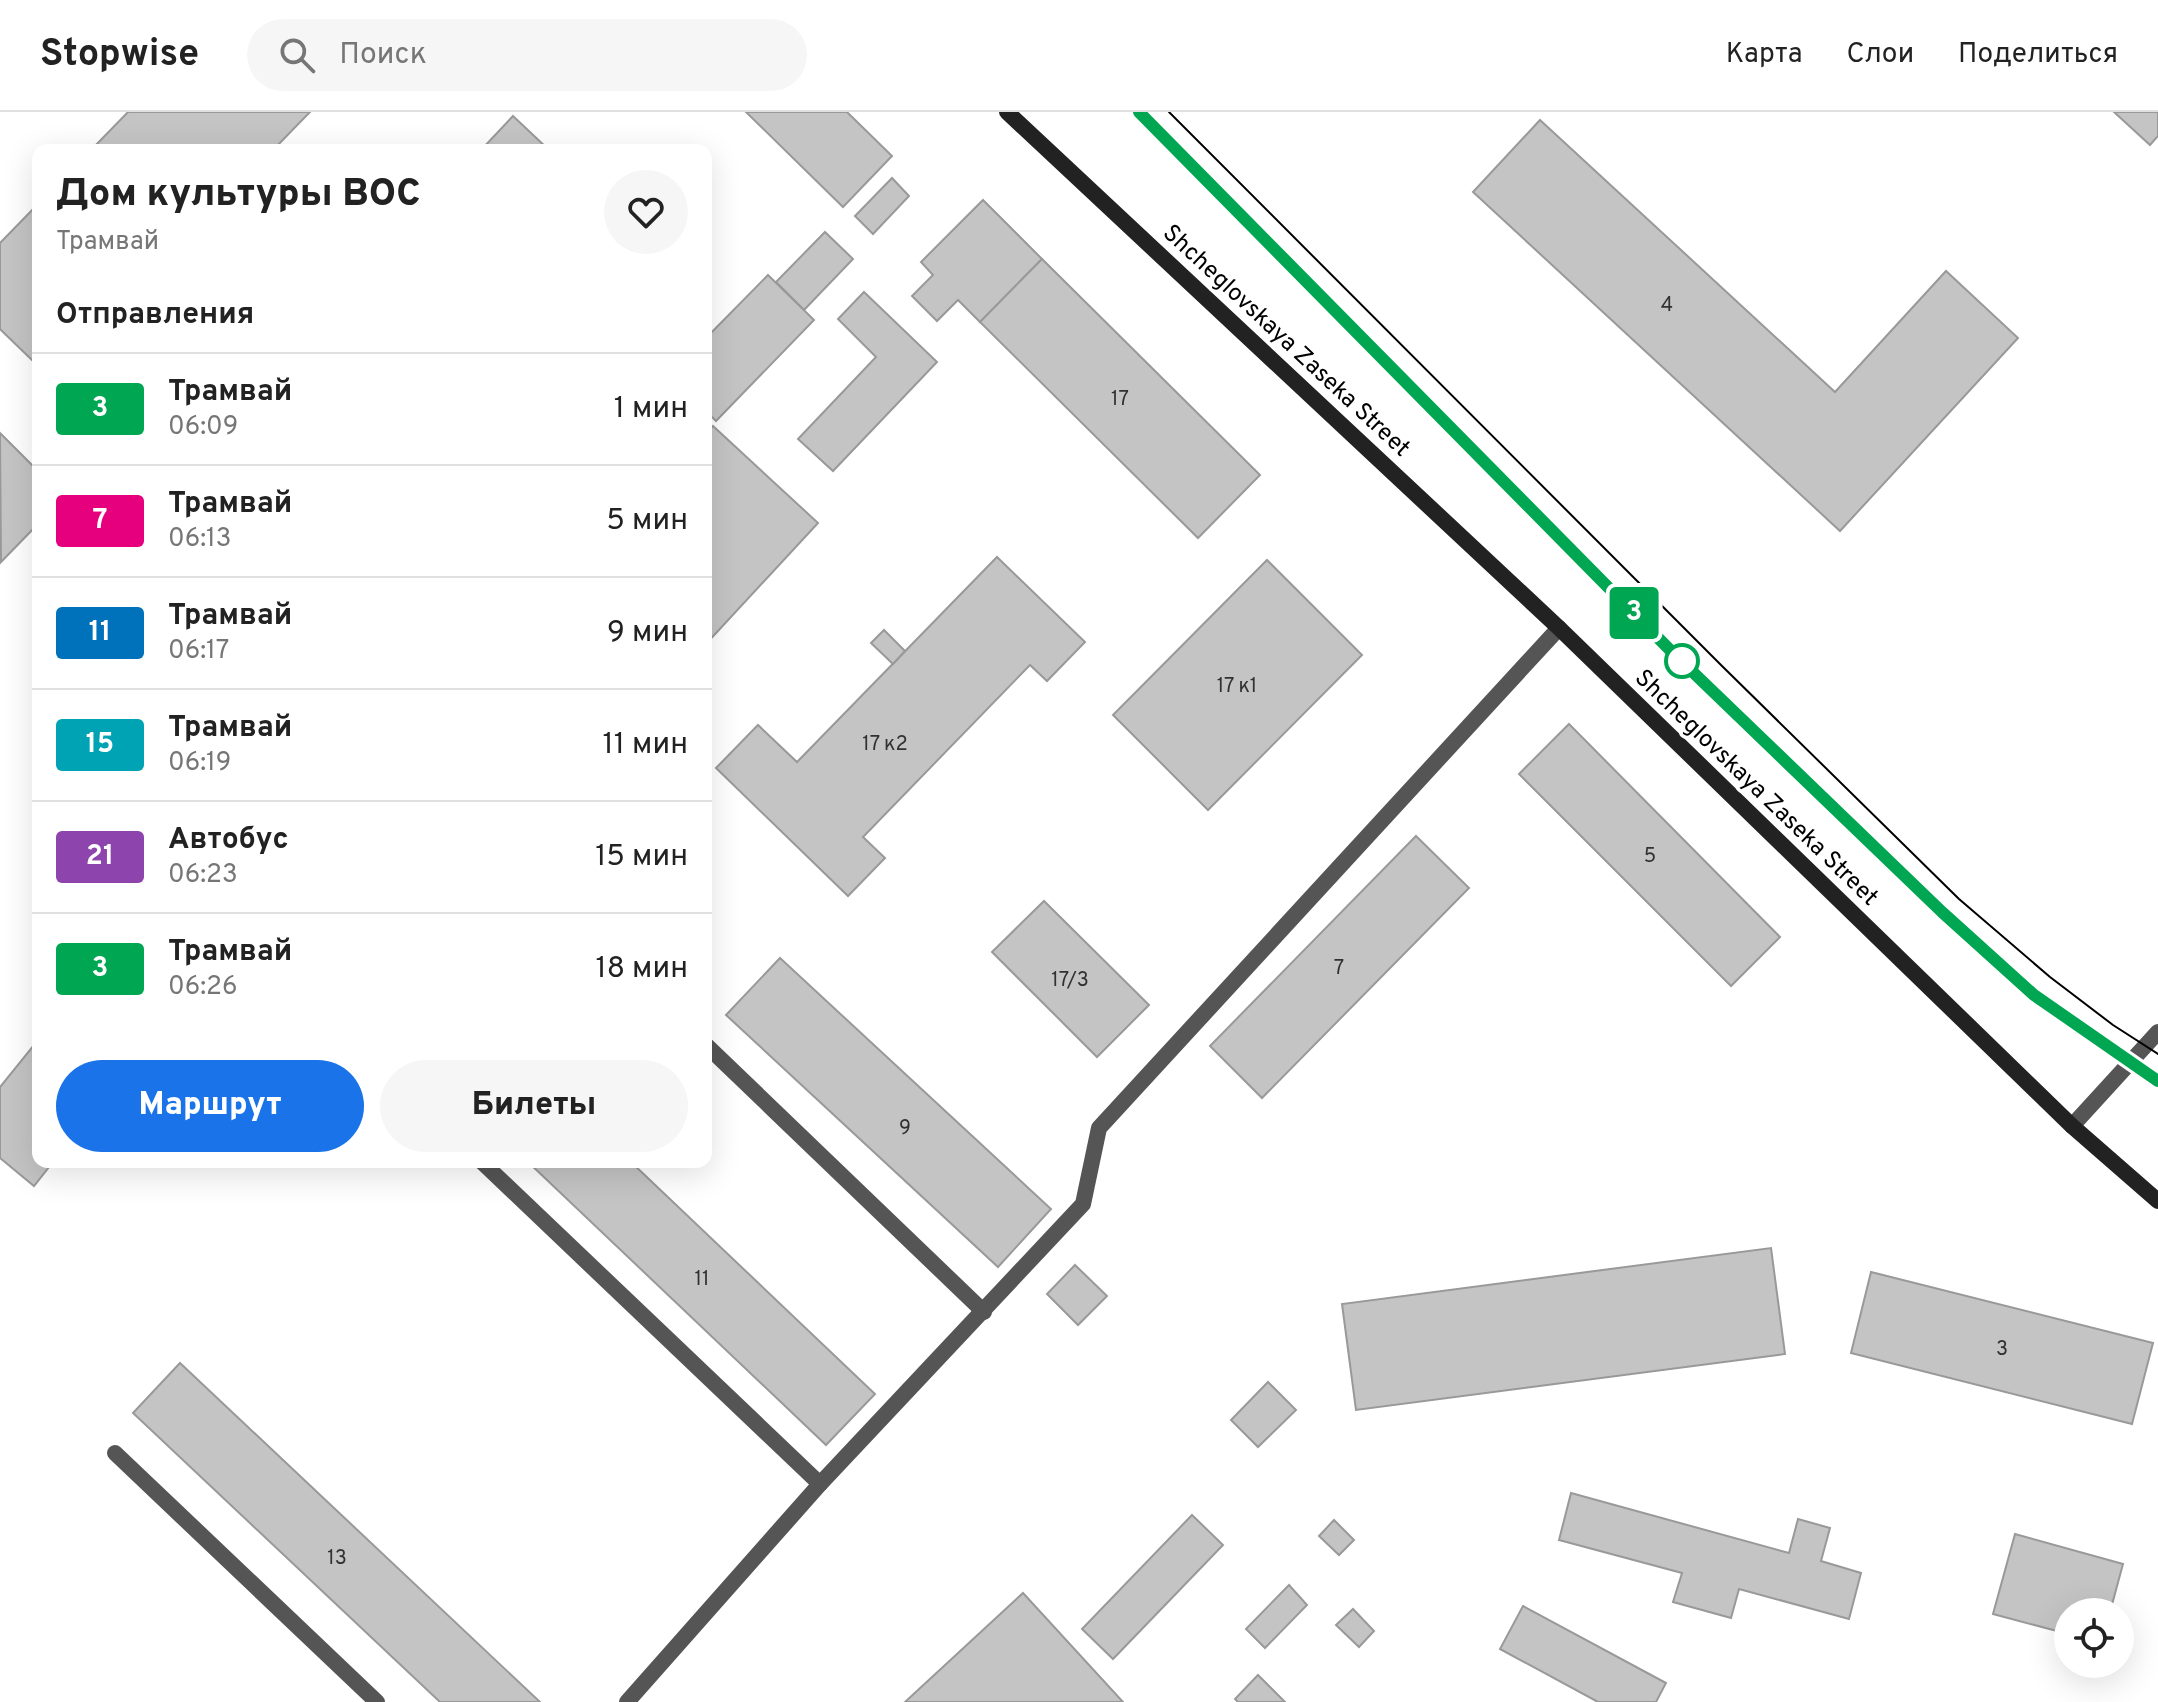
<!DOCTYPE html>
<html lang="ru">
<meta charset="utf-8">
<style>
body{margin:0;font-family:Overpass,sans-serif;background:#f6f6f6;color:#222;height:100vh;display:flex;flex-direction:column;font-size:30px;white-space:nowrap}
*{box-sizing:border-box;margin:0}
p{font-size:26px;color:#767676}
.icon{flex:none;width:44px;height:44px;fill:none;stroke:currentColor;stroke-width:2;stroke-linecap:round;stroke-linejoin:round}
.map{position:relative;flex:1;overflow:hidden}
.sheet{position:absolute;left:32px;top:32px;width:680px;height:1024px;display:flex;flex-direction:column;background:#fff;border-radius:16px;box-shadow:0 8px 32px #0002}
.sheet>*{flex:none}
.badge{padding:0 16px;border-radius:6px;font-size:28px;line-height:52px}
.buttons{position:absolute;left:2054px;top:1486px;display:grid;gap:16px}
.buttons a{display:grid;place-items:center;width:80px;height:80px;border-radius:50%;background:#fff;box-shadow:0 8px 32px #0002;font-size:40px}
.map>.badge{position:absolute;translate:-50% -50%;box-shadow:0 0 0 4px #fff}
h2{padding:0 24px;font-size:30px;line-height:72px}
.round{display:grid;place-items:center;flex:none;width:84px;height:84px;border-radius:42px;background:#f6f6f6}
.head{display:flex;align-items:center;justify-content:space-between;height:136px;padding:0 24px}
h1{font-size:38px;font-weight:800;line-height:60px}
.cta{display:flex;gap:16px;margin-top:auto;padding:16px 24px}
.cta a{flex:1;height:92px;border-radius:48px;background:#1a73e8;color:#fff;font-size:32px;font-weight:800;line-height:92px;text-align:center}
.cta a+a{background:#f6f6f6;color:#222}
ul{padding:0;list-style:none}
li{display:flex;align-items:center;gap:24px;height:112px;padding:0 24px;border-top:2px solid #e0e0e0}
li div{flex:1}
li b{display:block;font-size:30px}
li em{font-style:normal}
li .badge{min-width:88px;font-weight:700;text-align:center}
header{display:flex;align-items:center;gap:48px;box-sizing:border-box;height:112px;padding:0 40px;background:#fff;border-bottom:2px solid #e0e0e0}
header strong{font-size:38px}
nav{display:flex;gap:44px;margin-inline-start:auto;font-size:28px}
.search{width:560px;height:72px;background:#f6f6f6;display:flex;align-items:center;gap:20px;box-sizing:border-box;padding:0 28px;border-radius:44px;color:#767676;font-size:30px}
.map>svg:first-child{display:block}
</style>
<header>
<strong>Stopwise</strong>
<div class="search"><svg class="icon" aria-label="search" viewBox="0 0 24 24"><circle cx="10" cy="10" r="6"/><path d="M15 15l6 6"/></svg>Поиск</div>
<nav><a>Карта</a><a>Слои</a><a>Поделиться</a></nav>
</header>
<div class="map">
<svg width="2158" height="1590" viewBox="0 0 2158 1590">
<rect width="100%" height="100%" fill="#fff"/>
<!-- building -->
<g fill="#c4c4c4" stroke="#999" stroke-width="2">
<polygon points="128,0 310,0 273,38 91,38"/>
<polygon points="746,0 847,0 892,44 843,95"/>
<polygon points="2114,0 2158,0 2158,24 2150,33"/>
<polygon points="513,4 549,38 481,38"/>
<polygon points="1540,8 1835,280 1946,159 2018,226 1840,419 1473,80"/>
<polygon points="892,66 909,84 873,122 855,104"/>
<polygon points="983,88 1042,147 980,210 958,188 937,209 912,184 933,163 921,150"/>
<polygon points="38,92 38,254 0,217 0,131"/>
<polygon points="825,120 853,147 804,198 776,170"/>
<polygon points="1042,147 1260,363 1198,426 980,210"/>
<polygon points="768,163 814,208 716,309 706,299 706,226"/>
<polygon points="864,180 937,250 833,359 798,327 876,245 838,207"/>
<polygon points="713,314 818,411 706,532 706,322"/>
<polygon points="0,321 38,359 38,412 1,450"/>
<polygon points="997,445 1085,530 1047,569 1030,553 863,725 885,746 848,784 716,656 758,613 797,650"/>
<polygon points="1267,448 1362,543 1208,698 1113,603"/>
<polygon points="884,518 905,539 893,552 871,531"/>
<polygon points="1569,612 1780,825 1731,874 1519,662"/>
<polygon points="1416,724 1469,776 1262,986 1210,934"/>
<polygon points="1044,789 1149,893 1097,945 992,840"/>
<polygon points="780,846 1051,1097 998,1155 726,903"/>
<polygon points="38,928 38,1050 53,1050 34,1074 0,1046 0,975"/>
<polygon points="528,1050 631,1050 875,1282 826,1333"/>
<polygon points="1771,1136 1785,1242 1356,1298 1342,1192"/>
<polygon points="1075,1153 1107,1184 1078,1213 1047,1182"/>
<polygon points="1871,1160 2153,1231 2132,1312 1851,1241"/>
<polygon points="180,1251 540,1590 440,1590 133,1301"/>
<polygon points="1268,1270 1296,1298 1258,1335 1231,1308"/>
<polygon points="1571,1381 1789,1441 1798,1407 1830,1416 1821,1449 1861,1461 1849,1507 1739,1477 1731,1506 1673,1490 1682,1461 1559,1428"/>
<polygon points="1192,1403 1223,1433 1113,1547 1082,1517"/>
<polygon points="1334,1408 1354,1428 1339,1443 1319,1424"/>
<polygon points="2015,1422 2123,1452 2110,1500 2068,1500 2068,1522 1993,1502"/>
<polygon points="1289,1473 1307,1493 1265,1536 1246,1517"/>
<polygon points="1023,1481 1123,1590 905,1590"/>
<polygon points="1523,1494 1666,1571 1656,1590 1598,1590 1500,1537"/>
<polygon points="1353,1497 1374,1519 1359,1535 1336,1513"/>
<polygon points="1258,1563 1285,1590 1238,1590 1235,1587"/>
</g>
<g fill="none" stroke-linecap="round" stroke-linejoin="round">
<!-- lane -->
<g stroke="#555" stroke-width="16">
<polyline points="706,933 984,1200"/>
<polyline points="2072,1014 2158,920"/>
<polyline points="482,1050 820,1372"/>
<polyline points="115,1341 377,1590"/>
<polyline points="627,1590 820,1372 1083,1092 1099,1016 1559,516"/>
</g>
<!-- secondary -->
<polyline stroke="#222" stroke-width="16" points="1007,0 1559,516 2072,1014 2158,1089"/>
<!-- tram -->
<g stroke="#000" stroke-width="2">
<polyline points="1139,0 1673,541 1942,800 2034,883 2158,969"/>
<polyline points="1169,0 1721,553 1959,787 2050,865 2113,913 2158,942"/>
</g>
</g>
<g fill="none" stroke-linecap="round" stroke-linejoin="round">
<defs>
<polyline id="line" points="1139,0 1673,541 1942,800 2034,883 2158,969"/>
</defs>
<!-- line casing -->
<use href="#line" stroke="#fff" stroke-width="18"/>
<!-- line -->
<use href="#line" stroke="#00a651" stroke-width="12"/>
</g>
<!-- markers -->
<circle fill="#fff" stroke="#00a651" stroke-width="4" cx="1682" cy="549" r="16"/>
<g text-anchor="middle" stroke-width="7" stroke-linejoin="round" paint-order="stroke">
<!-- number labels -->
<g font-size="20" fill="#313131">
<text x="1667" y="199">4</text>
<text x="1120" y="293">17</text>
<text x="1237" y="580">17 к1</text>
<text x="885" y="638">17 к2</text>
<text x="1650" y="750">5</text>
<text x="1339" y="862">7</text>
<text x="1070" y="874">17/3</text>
<text x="905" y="1022">9</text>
<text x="702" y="1173">11</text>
<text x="2002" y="1243">3</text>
<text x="337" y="1452">13</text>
</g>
<!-- street labels -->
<g font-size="24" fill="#000" stroke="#fff">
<text transform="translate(1287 228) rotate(43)" y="8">Shcheglovskaya Zaseka Street</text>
<text transform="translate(1757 675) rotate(44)" y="8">Shcheglovskaya Zaseka Street</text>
</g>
</g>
</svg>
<div class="buttons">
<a><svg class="icon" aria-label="locate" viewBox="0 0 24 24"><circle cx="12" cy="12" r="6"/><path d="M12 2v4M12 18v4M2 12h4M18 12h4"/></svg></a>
</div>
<b class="badge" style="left:1634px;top:501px;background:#00a651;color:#fff">3</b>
<section class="sheet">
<div class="head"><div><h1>Дом культуры ВОС</h1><p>Трамвай</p></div><a class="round"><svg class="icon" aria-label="heart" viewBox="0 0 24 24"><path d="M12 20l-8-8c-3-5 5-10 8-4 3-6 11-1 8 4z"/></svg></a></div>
<h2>Отправления</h2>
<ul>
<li><span class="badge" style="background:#00a651;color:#fff">3</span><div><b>Трамвай</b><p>06:09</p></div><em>1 мин</em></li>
<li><span class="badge" style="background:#e6007e;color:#fff">7</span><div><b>Трамвай</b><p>06:13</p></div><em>5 мин</em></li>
<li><span class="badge" style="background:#0072bc;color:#fff">11</span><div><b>Трамвай</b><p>06:17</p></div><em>9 мин</em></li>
<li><span class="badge" style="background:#00a3b4;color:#fff">15</span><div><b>Трамвай</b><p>06:19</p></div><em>11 мин</em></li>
<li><span class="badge" style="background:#8e44ad;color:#fff">21</span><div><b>Автобус</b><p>06:23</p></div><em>15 мин</em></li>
<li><span class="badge" style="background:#00a651;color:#fff">3</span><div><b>Трамвай</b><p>06:26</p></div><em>18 мин</em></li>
</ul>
<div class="cta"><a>Маршрут</a><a>Билеты</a></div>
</section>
</div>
